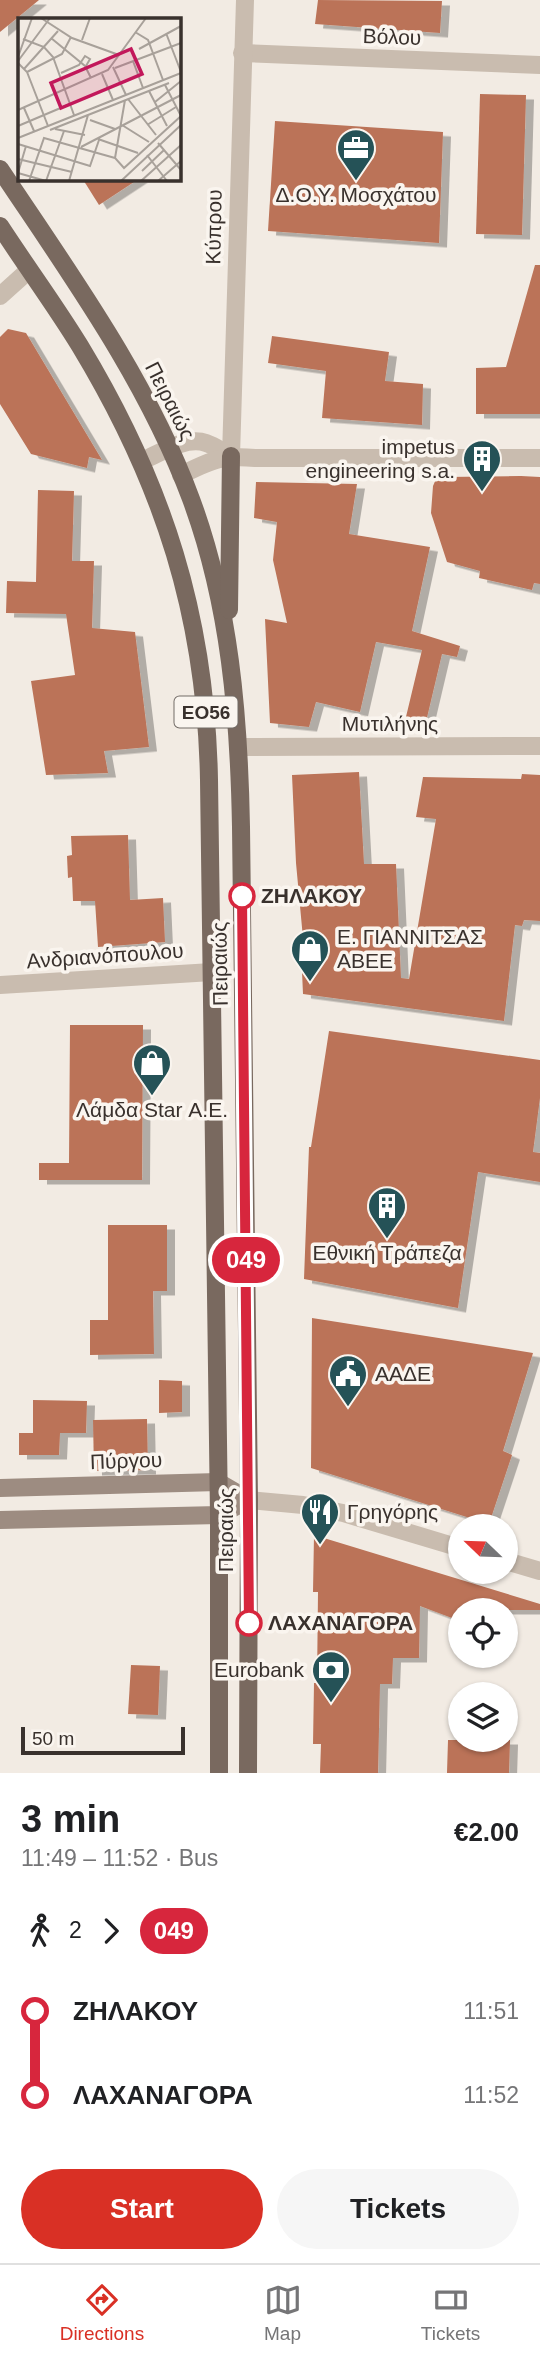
<!DOCTYPE html>
<meta charset="utf-8">
<style>
body{margin:0;font-family:Arial,sans-serif;background:#f6f6f6;color:#202124;height:100vh;display:flex;flex-direction:column;font-size:26px;white-space:nowrap}
*{box-sizing:border-box;margin:0}
p{font-size:23px;color:#757577}
.icon{flex:none;width:38px;height:38px;fill:none;stroke:currentColor;stroke-width:2;stroke-linecap:round;stroke-linejoin:round}
.map{position:relative;height:1773px;overflow:hidden}
.details{display:flex;flex-direction:column;background:#fff;flex:1}
.details>*{flex:none}
.badge{padding:0 14px;border-radius:23px;font-size:24px;line-height:46px}
.needle{width:46px;rotate:293deg}
.fabs{position:absolute;left:448px;top:1514px;display:grid;gap:14px}
.fabs a{display:grid;place-items:center;width:70px;height:70px;border-radius:50%;background:#fff;box-shadow:0 2px 5px #0004;font-size:35px}
.scale{position:absolute;left:21px;bottom:18px;width:164px;box-sizing:border-box;padding-left:7px;border:4px solid #39312d;border-top:0;font-size:19px;line-height:24px;white-space:nowrap;color:#39312d;-webkit-text-stroke:5px #faf5ef;paint-order:stroke}
.map>.badge{position:absolute;translate:-50% -50%;box-shadow:0 0 0 4px #fff}
.legs{display:flex;align-items:center;gap:10px;height:77px;padding:0 21px;font-size:23px}
.legs p{margin-inline-start:auto}
.head{display:flex;align-items:center;justify-content:space-between;height:119px;padding:0 21px}
h1{font-size:38px;font-weight:700;line-height:52px}
.action{display:flex;gap:14px;margin-top:auto;padding:14px 21px}
.action a{flex:1;height:80px;border-radius:42px;background:#d93025;color:#fff;font-size:28px;font-weight:700;line-height:80px;text-align:center}
.action a+a{background:#f6f6f6;color:#202124}
ul{padding:0 21px;list-style:none}
li{display:flex;align-items:center;gap:24px;height:84px;font-size:26px}
li i{display:grid;place-items:center;width:10px;height:100%;margin:0 9px;background:currentColor}
li i::after{content:'';width:18px;height:18px;margin:-9px;border:5px solid;border-radius:50%;background:#fff}
li p{margin-inline-start:auto}
li:first-child i{background:linear-gradient(#0000 50%,currentColor 0)}
li:last-child i{background:linear-gradient(currentColor 50%,#0000 0)}
.dock{display:flex;justify-content:space-around;align-items:center;height:98px;border-top:2px solid #e0e0e0;background:#fff;font-size:19px;color:#757577}
.dock a{display:grid;justify-items:center;gap:4px}
.dock .selected{color:#d93025}
.map>svg:first-child{display:block}
</style>
<div class="map">
<svg width="540" height="1773" viewBox="0 0 540 1773">
<defs>
<filter id="shadow"><feDropShadow dx="8" dy="4.5" stdDeviation="0" flood-color="#0004"/></filter>
</defs>
<rect width="100%" height="100%" fill="#f2ebe3"/>
<!-- building -->
<g fill="#bb7358" filter="url(#shadow)">
<polygon points="0,0 39,0 0,32"/>
<polygon points="318,0 442,1 440,33 315,24"/>
<polygon points="480,94 526,95 522,235 476,234"/>
<polygon points="275,121 443,132 439,243 268,231"/>
<polygon points="82,178 140,178 99,205"/>
<polygon points="535,265 540,265 540,414 476,414 476,368 506,367"/>
<polygon points="8,329 26,333 102,460 89,457 87,468 31,454 0,404 0,337"/>
<polygon points="272,336 389,352 385,381 423,384 422,425 322,418 326,371 268,363"/>
<polygon points="521,476 540,477 540,584 534,583 532,590 479,578 480,571 447,562 431,513 433,486 436,479 445,477"/>
<polygon points="256,482 357,484 349,534 430,547 412,631 460,646 457,657 442,654 425,726 405,721 422,650 376,642 360,712 316,702 309,727 270,723 265,619 287,623 273,560 277,522 254,518"/>
<polygon points="38,490 74,491 72,561 94,561 92,628 135,632 149,747 104,751 108,773 46,775 31,681 75,675 66,614 6,613 7,581 36,582"/>
<polygon points="359,772 364,864 396,864 401,978 409,979 436,819 416,817 423,777 521,779 522,774 540,775 540,921 524,920 522,926 515,925 504,1021 303,994 301,949 304,949 296,863 292,775"/>
<polygon points="128,835 130,900 163,898 165,942 98,947 95,901 73,901 72,877 68,878 67,856 72,855 71,836"/>
<polygon points="70,1025 143,1025 142,1180 39,1180 39,1163 69,1163"/>
<polygon points="329,1031 540,1060 540,1098 533,1152 540,1153 540,1182 478,1172 458,1308 304,1279 309,1147 311,1147"/>
<polygon points="108,1225 167,1225 167,1291 153,1291 154,1354 90,1355 90,1320 108,1320"/>
<polygon points="312,1318 533,1353 503,1451 512,1455 489,1524 311,1468"/>
<polygon points="159,1380 182,1381 182,1412 159,1413"/>
<polygon points="33,1400 87,1401 86,1433 60,1433 59,1455 19,1455 19,1433 33,1433"/>
<polygon points="147,1419 148,1470 94,1471 93,1420"/>
<polygon points="314,1535 540,1604 540,1610 460,1610 460,1621 420,1606 419,1658 393,1658 392,1684 380,1684 378,1773 320,1773 321,1744 313,1744 314,1683 317,1683 318,1592 313,1592"/>
<polygon points="131,1665 160,1666 158,1715 128,1714"/>
<polygon points="448,1740 510,1740 509,1773 447,1773"/>
</g>
<g fill="none" stroke-linecap="round" stroke-linejoin="round">
<!-- street -->
<g stroke="#c9bcaf" stroke-width="18">
<polyline points="242,53 540,65"/>
<polyline points="0,296 29,270"/>
<polyline points="231,456 245,0"/>
<path d="M142,461C160,453 186,436 206,443C215,446 223,452 231,456"/>
<path d="M181,475C212,460 221,455 255,458H540"/>
<polyline points="240,747 540,746"/>
<polyline points="0,985 212,972"/>
<polyline points="249,1500 303,1505 343,1513 460,1548"/>
<polyline points="506,1561 540,1571"/>
</g>
<!-- secondary -->
<g stroke="#9d8c81" stroke-width="18">
<polyline points="0,1488 218,1482 249,1500"/>
<polyline points="0,1520 219,1515 249,1500"/>
</g>
<!-- primary -->
<g stroke="#79695f" stroke-width="18">
<path d="M0,169C70,274 147,380 191,499C230,604 239,716 241,827L249,1500L248,1773"/>
<path d="M0,226C26,266 55,305 80,346C164,485 206,617 209,780L219,1515V1773"/>
<polyline points="229,610 231,456"/>
</g>
</g>
<g fill="none" stroke-linecap="round" stroke-linejoin="round">
<defs>
<polyline id="line-1" points="242,896 249,1623"/>
</defs>
<!-- line-1 casing -->
<use href="#line-1" stroke="#fff" stroke-width="16"/>
<!-- line-1 -->
<use href="#line-1" stroke="#d7263d" stroke-width="10"/>
</g>
<!-- icons -->
<defs>
<symbol id="office-pin" viewBox="-11 -11 22 30"><path d="M0 17L-7.5 6A9.5 9.5 0 1 1 7.5 6Z" fill="#255257" stroke="#faf5ef"/><path d="M-6-3h4V-5.5h4V-3h4V5H-6ZM-1-4.5V-3h2v-1.5ZM-6 0V1H6V0Z" fill="#fff"/></symbol>
<symbol id="building-pin" viewBox="-11 -11 22 30"><path d="M0 17L-7.5 6A9.5 9.5 0 1 1 7.5 6Z" fill="#255257" stroke="#faf5ef"/><path d="M-4-6H4V6H1V3H-1V6H-4ZM-2.5-4.3h1.7v1.8h-1.7ZM.8-4.3h1.7v1.8H.8ZM-2.5-1h1.7V.8h-1.7ZM.8-1h1.7V.8H.8Z" fill="#fff"/></symbol>
<symbol id="shop-pin" viewBox="-11 -11 22 30"><path d="M0 17L-7.5 6A9.5 9.5 0 1 1 7.5 6Z" fill="#255257" stroke="#faf5ef"/><path d="M-5-2.5h2.3a2.7 3.5 0 0 1 5.4 0H5L5.5 6h-11ZM-1.5-2.5h3a1.5 2.3 0 0 0-3 0Z" fill="#fff"/></symbol>
<symbol id="civic-pin" viewBox="-11 -11 22 30"><path d="M0 17L-7.5 6A9.5 9.5 0 1 1 7.5 6Z" fill="#255257" stroke="#faf5ef"/><path d="M-.6-6.5H3V-4.5H.6V-3L4-1V1h2V6H-6V1h2V-1L-.6-3ZM-1.2 2.5V6h2.4V2.5Z" fill="#fff"/></symbol>
<symbol id="restaurant-pin" viewBox="-11 -11 22 30"><path d="M0 17L-7.5 6A9.5 9.5 0 1 1 7.5 6Z" fill="#255257" stroke="#faf5ef"/><path d="M-5-6h1v4h1v-4h1v4h1v-4h1v5L-1.5 .5V6h-2V.5L-5-1ZM5-6V6H3V1.5H1.5Q1.5-4 5-6Z" fill="#fff"/></symbol>
<symbol id="bank-pin" viewBox="-11 -11 22 30"><path d="M0 17L-7.5 6A9.5 9.5 0 1 1 7.5 6Z" fill="#255257" stroke="#faf5ef"/><path d="M-6-4H6V4H-6ZM0-2.3a2.3 2.3 0 1 0 0 4.6a2.3 2.3 0 1 0 0-4.6Z" fill="#fff"/></symbol>
</defs>
<g fill-rule="evenodd">
<use href="#office-pin" x="334" y="126" width="44" height="60"/>
<use href="#building-pin" x="460" y="437" width="44" height="60"/>
<use href="#shop-pin" x="288" y="927" width="44" height="60"/>
<use href="#shop-pin" x="130" y="1041" width="44" height="60"/>
<use href="#building-pin" x="365" y="1184" width="44" height="60"/>
<use href="#civic-pin" x="326" y="1352" width="44" height="60"/>
<use href="#restaurant-pin" x="298" y="1490" width="44" height="60"/>
<use href="#bank-pin" x="309" y="1648" width="44" height="60"/>
</g>
<!-- markers -->
<g fill="#fff" stroke="#d7263d" stroke-width="3.5">
<circle cx="242" cy="896" r="12"/>
<circle cx="249" cy="1623" r="12"/>
</g>
<g text-anchor="middle" stroke-width="7" stroke-linejoin="round" paint-order="stroke">
<!-- shield labels -->
<rect fill="#faf5ef" stroke="#736c67" stroke-width="2" x="174.5" y="696.5" width="63" height="31" rx="5"/>
<g font-size="19" font-weight="bold" fill="#39312d">
<text x="206" y="719">ΕΟ56</text>
</g>
<!-- street labels -->
<g font-size="21" fill="#39312d" stroke="#faf5ef">
<text transform="translate(392 37) rotate(2)" y="7">Βόλου</text>
<text transform="translate(214 227) rotate(-89)" y="7">Κύπρου</text>
<text transform="translate(170 401) rotate(63)" y="7">Πειραιώς</text>
<text x="390" y="731">Μυτιλήνης</text>
<text transform="translate(105 956) rotate(-4)" y="7">Ανδριανόπουλου</text>
<text transform="translate(220 964) rotate(-91)" y="7">Πειραιώς</text>
<text transform="translate(126 1461) rotate(-2)" y="7">Πύργου</text>
<text transform="translate(226 1530) rotate(-90)" y="7">Πειραιώς</text>
</g>
<!-- poi labels -->
<g font-size="21" fill="#39312d" stroke="#faf5ef">
<text x="356" y="202">Δ.Ο.Υ. Μοσχάτου</text>
<text x="455" y="454" text-anchor="end">impetus<tspan x="455" dy="24">engineering s.a.</tspan></text>
<text x="337" y="944" text-anchor="start">Ε. ΓΙΑΝΝΙΤΣΑΣ<tspan x="337" dy="24">ΑΒΕΕ</tspan></text>
<text x="152" y="1117">Λάμδα Star Α.Ε.</text>
<text x="387" y="1260">Εθνική Τράπεζα</text>
<text x="375" y="1381" text-anchor="start">ΑΑΔΕ</text>
<text x="347" y="1519" text-anchor="start">Γρηγόρης</text>
<text x="304" y="1677" text-anchor="end">Eurobank</text>
</g>
<!-- stop labels -->
<g font-size="21" font-weight="bold" fill="#39312d" stroke="#faf5ef" text-anchor="start">
<text x="261" y="903">ΖΗΛΑΚΟΥ</text>
<text x="268" y="1630">ΛΑΧΑΝΑΓΟΡΑ</text>
</g>
</g>
<!-- overview -->
<g transform="translate(18 18)">
<rect width="163" height="163" fill="#f2ebe3"/>
<path fill="none" stroke="#a8a19a" stroke-width="2" d="M23,0L54,20L101,37M117,14L130,22L145,62M148,15L163,54M33,20L67,48L73,60M5,21L26,29L35,39L56,97M64,22L72,0M121,31L163,8M0,39L14,0M0,43L32,0M115,43L125,70M0,45L9,54L30,108M95,49L108,77M97,50L163,25M6,51L40,13M9,54L44,36L53,19M43,55L61,47L67,38L72,41L68,48M84,56L95,82M131,73L149,108M110,81L138,117M107,82L97,140L106,150L163,98L147,67M137,84L163,63M6,90L16,113M0,92L90,52L128,0M72,102L97,111M104,107L131,124M129,107L158,89M0,108L52,86M37,111L67,117M32,112L151,65M0,120L163,55M80,121L120,135M140,125L163,152M0,126L72,148L81,122M63,129L163,77M129,137L149,163M0,141L54,154M124,153L146,132M0,155L28,163M0,155L8,128M11,163L26,120L97,140M28,163L46,113M51,163L70,97M103,163L163,107M123,163L163,127M140,163L163,143"/>
<path fill="#c2185b" fill-opacity="0.15" stroke="#c2185b" stroke-width="3.5" d="M113,31L124,56L43,90L33,65Z"/>
<rect width="163" height="163" fill="none" stroke="#39312d" stroke-width="3.5"/>
</g>
</svg>
<div class="fabs">
<a><svg class="needle" viewBox="-14 -14 28 28"><path d="M0-13l5 13h-10z" fill="#e53935"/><path d="M0 13l5-13h-10z" fill="#757577"/></svg></a>
<a><svg class="icon" aria-label="locate" viewBox="0 0 24 24"><circle cx="12" cy="12" r="6"/><path d="M12 2v4M12 18v4M2 12h4M18 12h4"/></svg></a>
<a><svg class="icon" aria-label="layers" viewBox="0 0 24 24"><path d="M12 4l9 5-9 5-9-5zM3 14l9 5 9-5"/></svg></a>
</div>
<div class="scale">50 m</div>
<b class="badge" style="left:246px;top:1260px;background:#d7263d;color:#fff">049</b>
</div>
<section class="details">
<div class="head"><div><h1>3 min</h1><p>11:49 – 11:52 · Bus</p></div><b>€2.00</b></div>
<div class="legs"><svg class="icon" aria-label="walk" viewBox="0 0 24 24"><circle cx="13" cy="4" r="2"/><path d="M13 8l-2 6 4 7M11 14l-3 7M7 12l3-4h3l4 4"/></svg>2<svg class="icon" aria-label="forward" viewBox="0 0 24 24"><path d="M9 5l7 7-7 7"/></svg><b class="badge" style="background:#d7263d;color:#fff">049</b></div>
<ul>
<li><i style="color:#d7263d"></i><b>ΖΗΛΑΚΟΥ</b><p>11:51</p></li>
<li><i style="color:#d7263d"></i><b>ΛΑΧΑΝΑΓΟΡΑ</b><p>11:52</p></li>
</ul>
<div class="action"><a>Start</a><a>Tickets</a></div>
</section>
<nav class="dock">
<a class="selected"><svg class="icon" aria-label="directions" viewBox="0 0 24 24"><path d="M12 3l9 9-9 9-9-9zM9 14v-3h6M13 9l2 2-2 2"/></svg>Directions</a>
<a><svg class="icon" aria-label="map" viewBox="0 0 24 24"><path d="M3 6l6-2 6 2 6-2v14l-6 2-6-2-6 2zM9 4v14M15 6v14"/></svg>Map</a>
<a><svg class="icon" aria-label="tickets" viewBox="0 0 24 24"><path d="M3 7h18v10H3zM15 7v10"/></svg>Tickets</a>
</nav>
